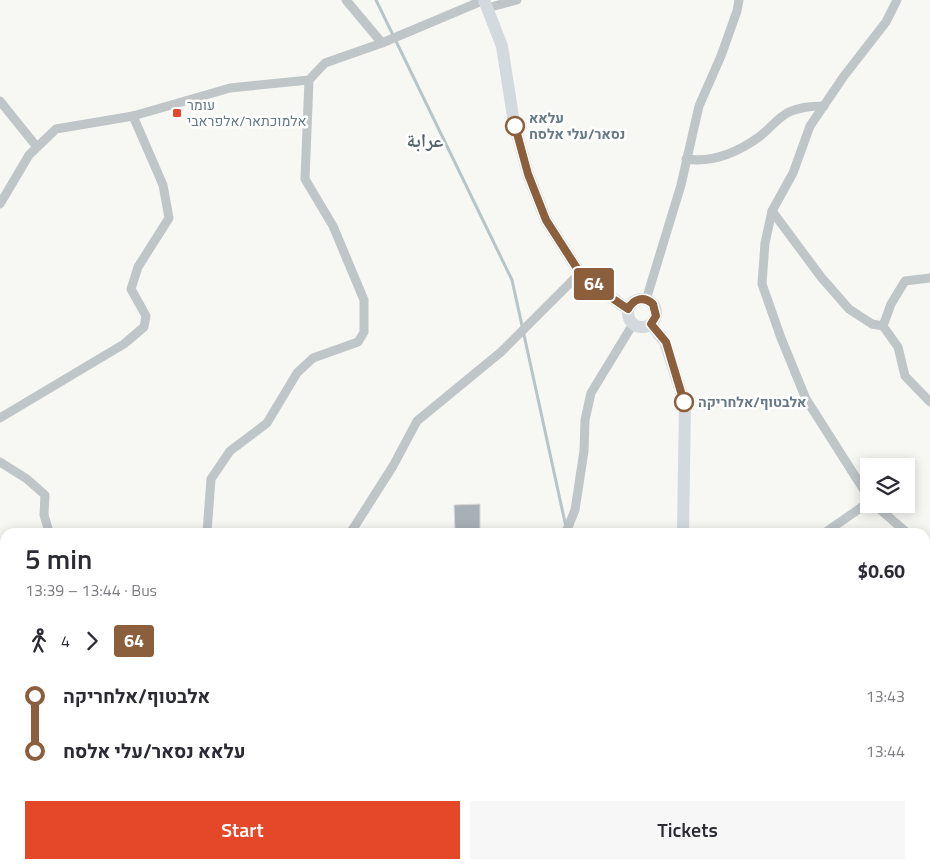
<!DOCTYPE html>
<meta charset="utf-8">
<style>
body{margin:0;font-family:"Titillium Web","Noto Naskh Arabic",Heebo,sans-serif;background:#f7f7f7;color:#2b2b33;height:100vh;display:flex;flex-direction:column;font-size:19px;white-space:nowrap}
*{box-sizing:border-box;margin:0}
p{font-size:16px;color:#7c7c81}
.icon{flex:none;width:28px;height:28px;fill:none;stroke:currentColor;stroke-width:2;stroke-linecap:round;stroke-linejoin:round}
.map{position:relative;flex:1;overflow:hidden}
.details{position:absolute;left:0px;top:528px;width:930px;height:341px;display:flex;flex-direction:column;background:#fff;border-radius:15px 15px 0 0;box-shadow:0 2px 12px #0003}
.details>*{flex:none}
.badge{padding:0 10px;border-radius:4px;font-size:18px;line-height:32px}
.fabs{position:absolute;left:860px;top:458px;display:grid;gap:10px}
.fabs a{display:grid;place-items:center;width:55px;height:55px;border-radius:0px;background:#fff;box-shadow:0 2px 12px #0003;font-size:25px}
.map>.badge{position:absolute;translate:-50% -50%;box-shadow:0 0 0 2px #fff}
.legs{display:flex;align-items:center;gap:8px;height:55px;padding:0 25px;font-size:16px}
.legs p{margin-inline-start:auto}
.head{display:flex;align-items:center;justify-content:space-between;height:85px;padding:0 25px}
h1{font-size:28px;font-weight:600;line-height:38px}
.action{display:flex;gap:10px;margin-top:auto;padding:10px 25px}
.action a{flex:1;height:58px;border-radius:0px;background:#e44828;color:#fff;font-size:20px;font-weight:600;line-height:58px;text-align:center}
.action a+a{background:#f7f7f7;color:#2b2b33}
ul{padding:0 25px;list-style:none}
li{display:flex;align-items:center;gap:18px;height:55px;font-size:19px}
li i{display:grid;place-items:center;width:8px;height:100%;margin:0 6px;background:currentColor}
li i::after{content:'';width:12px;height:12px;margin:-6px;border:4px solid;border-radius:50%;background:#fff}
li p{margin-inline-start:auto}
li:first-child i{background:linear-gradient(#0000 50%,currentColor 0)}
li:last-child i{background:linear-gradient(currentColor 50%,#0000 0)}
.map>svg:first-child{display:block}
</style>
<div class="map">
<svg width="930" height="868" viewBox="0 0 930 868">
<rect width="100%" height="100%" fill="#f7f7f4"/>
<!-- green -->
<polygon fill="#d7dcd3" points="528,864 568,864 567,868 549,868"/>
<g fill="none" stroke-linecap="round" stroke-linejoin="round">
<!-- stream -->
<g stroke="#b7c5c8" stroke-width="3">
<polyline points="376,0 512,280 566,527"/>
<polyline points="691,864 693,868"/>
</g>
</g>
<!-- building -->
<polygon fill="#a7b0b6" stroke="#d9d9d7" points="480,504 480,532 455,532 454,505"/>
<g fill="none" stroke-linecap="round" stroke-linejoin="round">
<!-- street -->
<g stroke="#c0c5c8" stroke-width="9">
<polyline points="346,0 382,43"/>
<polyline points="487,8 517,0"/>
<polyline points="0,101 37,147"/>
<path d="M686,159C712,163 738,152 759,137C770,129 777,118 789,112C800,107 813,106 824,106"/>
<polyline points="0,204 29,155 56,129 133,116 230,88 309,80 325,63 382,43 484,0"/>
<polyline points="772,211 821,277 849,309 872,324 883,326 891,304 905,281 930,278"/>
<polyline points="646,300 681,185 699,106 721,56 737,11 739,0"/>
<polyline points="883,326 898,347 905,376 930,402"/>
<polyline points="0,418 124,344 144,327 146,316 131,289 138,267 169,218 163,185 133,116"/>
<polyline points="0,462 27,479 45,495 44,515 49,532"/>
<polyline points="869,498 806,399 781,338 762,284 765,243 772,211 793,173 810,126 844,76 886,22 897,0"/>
<polyline points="874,504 906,532"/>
<polyline points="207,532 211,479 230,451 267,423 297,373 313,358 358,342 364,332 364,300 333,226 305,179 309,80"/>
<polyline points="351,532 393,466 417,421 501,352 580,273"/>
<polyline points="566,532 575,510 584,451 585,420 591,393 633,324"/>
<polyline points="826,532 869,502"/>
<polyline points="925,550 930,554"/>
<polyline points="0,719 5,716"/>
<polyline points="0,788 5,801"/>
<polyline points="118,864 118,868"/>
<polyline points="494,864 514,868"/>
<polyline points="196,868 196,864"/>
<polyline points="418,868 419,864"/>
<polyline points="581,868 582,864"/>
</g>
<!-- primary -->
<g stroke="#d4d9dd" stroke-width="12">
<polyline points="484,0 502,46 514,123 528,174 546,220 580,273 600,290 628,309"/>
<circle cx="642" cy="313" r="14"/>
<polyline points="651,324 665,342 685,404 683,532"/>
<polyline points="776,864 778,868"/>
</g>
</g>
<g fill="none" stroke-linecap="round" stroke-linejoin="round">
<defs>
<path id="line-1" d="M515,126L528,174L546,220L580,273L600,290L628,309C634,298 644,296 653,304L656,316L651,324L666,342L684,402"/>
</defs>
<!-- line-1 casing -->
<use href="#line-1" stroke="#fff" stroke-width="11"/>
<!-- line-1 -->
<use href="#line-1" stroke="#8b5e3c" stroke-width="8"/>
</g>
<!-- markers -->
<rect fill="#e44828" stroke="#fff" stroke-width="2" x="172" y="108" width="10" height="10" rx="2.5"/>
<g fill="#fff" stroke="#8b5e3c" stroke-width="2.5">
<circle cx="515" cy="126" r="9"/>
<circle cx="684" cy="402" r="9"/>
</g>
<g text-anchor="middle" stroke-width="5" stroke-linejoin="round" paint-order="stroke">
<!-- poi labels -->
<g font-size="14" fill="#667985" stroke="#fff" text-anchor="start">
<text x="187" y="110">עומר<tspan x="187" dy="16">אלמוכתאר/אלפראבי</tspan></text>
</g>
<!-- stop labels -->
<g font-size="14" font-weight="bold" fill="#667985" stroke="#fff" text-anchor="start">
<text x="529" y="123">עלאא<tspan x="529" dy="16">נסאר/עלי אלסח</tspan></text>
<text x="698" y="407">אלבטוף/אלחריקה</text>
</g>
<!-- district labels -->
<g font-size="19" font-weight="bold" fill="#54626a" stroke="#fff">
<text x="425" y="147">عرابة</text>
</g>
</g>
</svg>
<div class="fabs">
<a><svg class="icon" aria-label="layers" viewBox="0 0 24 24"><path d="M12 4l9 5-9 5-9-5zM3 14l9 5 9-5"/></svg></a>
</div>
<b class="badge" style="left:594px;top:284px;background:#8b5e3c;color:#fff">64</b>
<section class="details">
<div class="head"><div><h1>5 min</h1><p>13:39 – 13:44 · Bus</p></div><b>$0.60</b></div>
<div class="legs"><svg class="icon" aria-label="walk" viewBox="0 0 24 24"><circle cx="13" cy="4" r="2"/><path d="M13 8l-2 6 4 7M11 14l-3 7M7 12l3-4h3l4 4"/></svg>4<svg class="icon" aria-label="forward" viewBox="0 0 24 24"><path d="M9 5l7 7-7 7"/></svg><b class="badge" style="background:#8b5e3c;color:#fff">64</b></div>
<ul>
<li><i style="color:#8b5e3c"></i><b>אלבטוף/אלחריקה</b><p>13:43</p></li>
<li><i style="color:#8b5e3c"></i><b>עלאא נסאר/עלי אלסח</b><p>13:44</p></li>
</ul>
<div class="action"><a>Start</a><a>Tickets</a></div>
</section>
</div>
